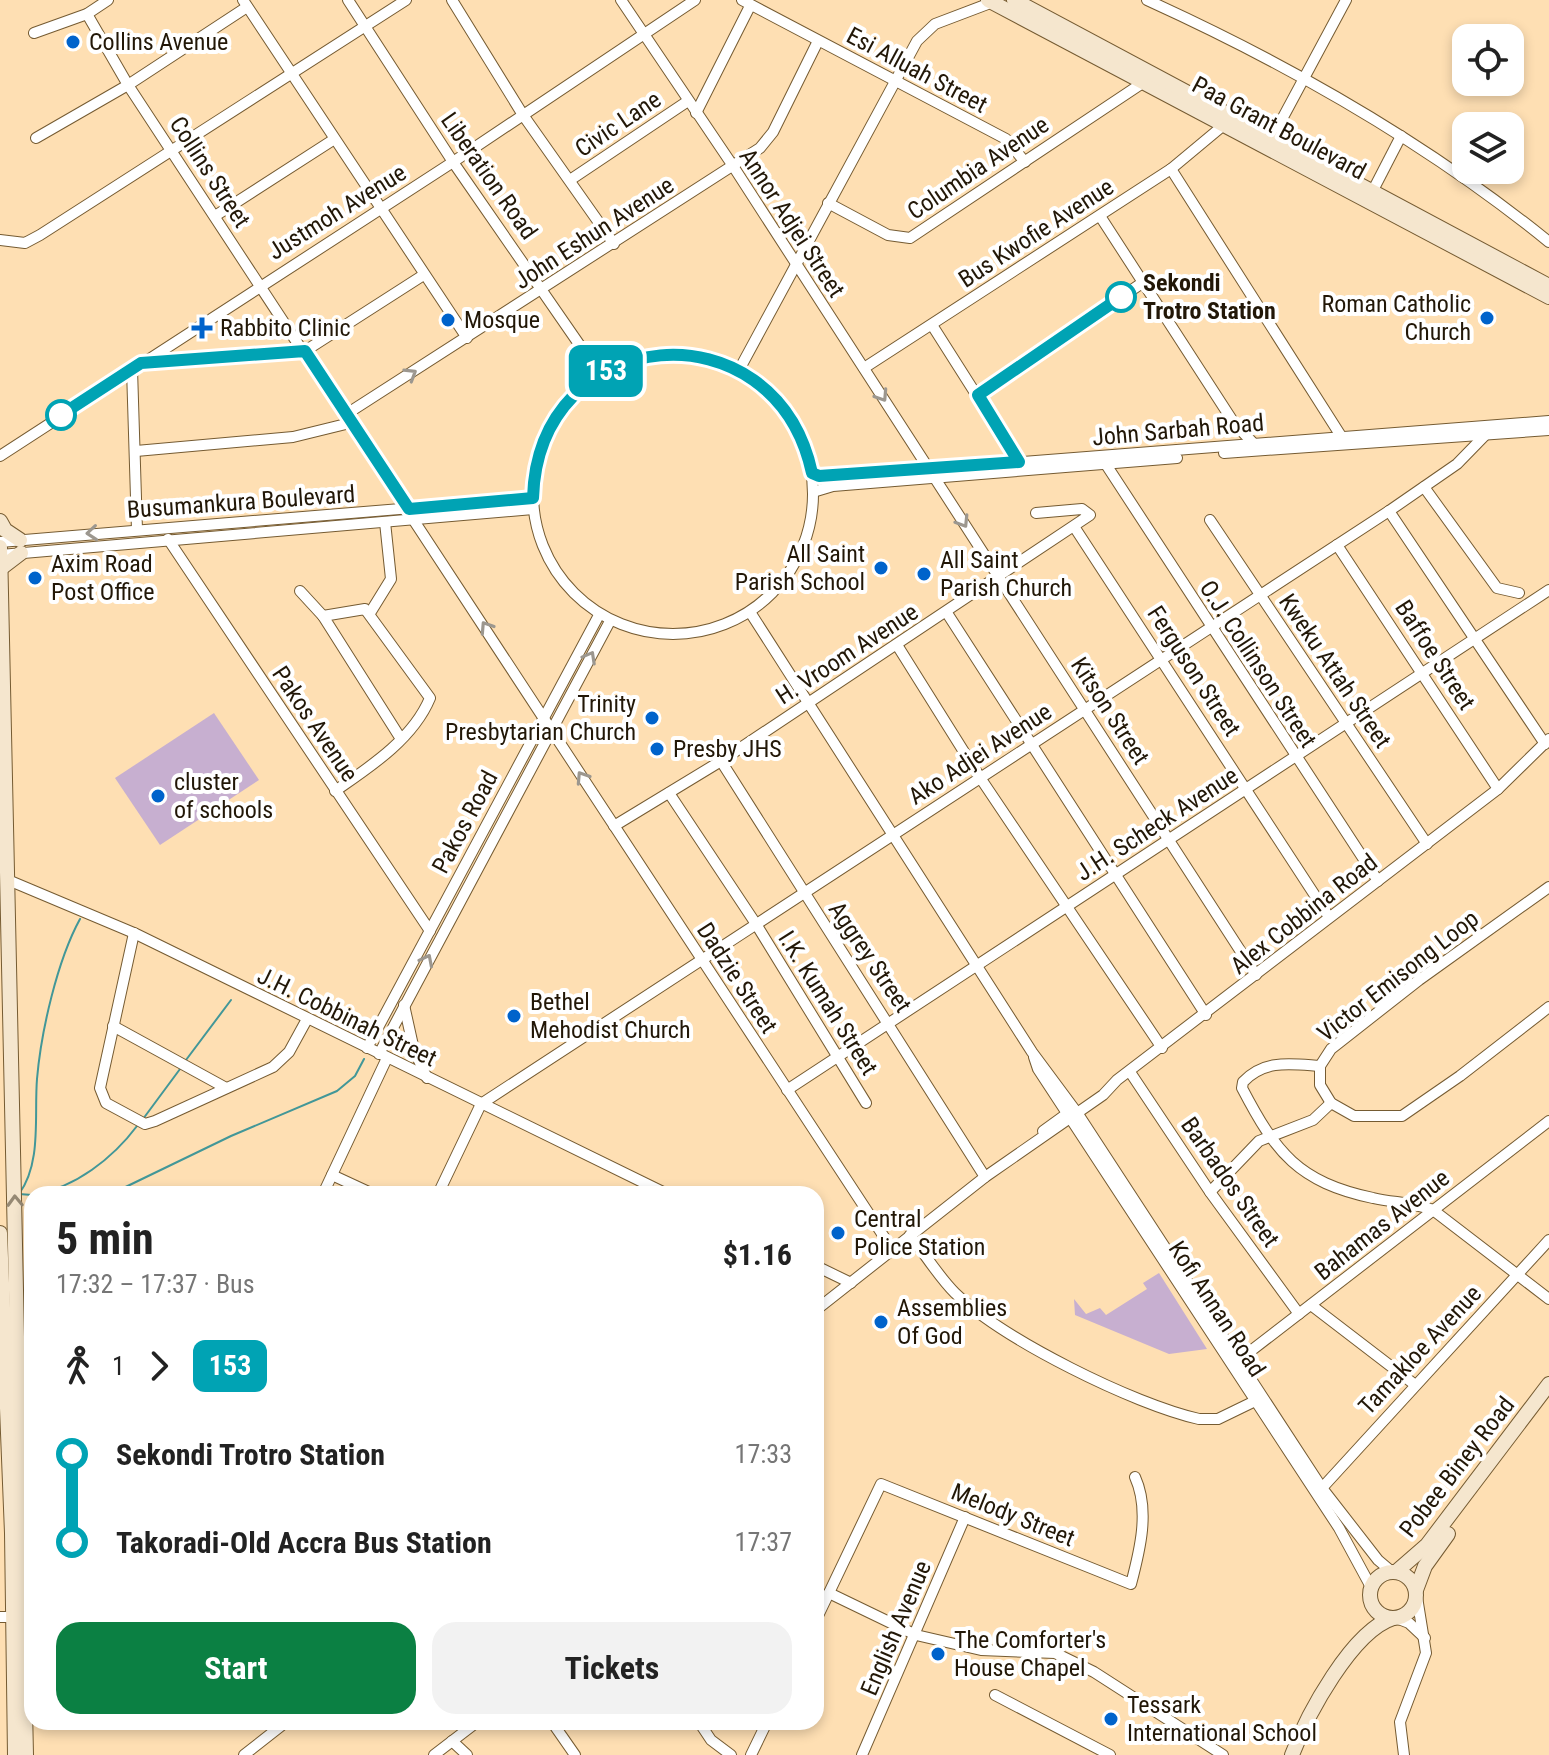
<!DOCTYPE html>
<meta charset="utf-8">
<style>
body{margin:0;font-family:"Roboto Condensed",sans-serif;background:#f2f2f2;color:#222;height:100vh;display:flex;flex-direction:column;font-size:30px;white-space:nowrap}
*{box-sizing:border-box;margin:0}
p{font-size:26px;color:#767676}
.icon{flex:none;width:44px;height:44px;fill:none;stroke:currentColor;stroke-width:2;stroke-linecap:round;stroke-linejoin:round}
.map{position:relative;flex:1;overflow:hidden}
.sheet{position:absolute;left:24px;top:1186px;width:800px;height:544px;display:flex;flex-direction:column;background:#fff;border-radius:24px;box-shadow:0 4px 12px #0003}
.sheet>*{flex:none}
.badge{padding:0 16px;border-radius:12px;font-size:28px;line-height:52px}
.controls{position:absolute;left:1452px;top:24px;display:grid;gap:16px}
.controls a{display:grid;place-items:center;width:72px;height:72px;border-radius:16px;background:#fff;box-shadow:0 4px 12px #0003;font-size:40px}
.map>.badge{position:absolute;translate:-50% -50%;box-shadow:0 0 0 4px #fff}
.legs{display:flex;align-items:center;gap:12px;height:88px;padding:0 32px;font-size:26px}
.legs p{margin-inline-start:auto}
.overview{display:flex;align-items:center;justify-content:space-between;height:136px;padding:0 32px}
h1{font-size:44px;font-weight:700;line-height:60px}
.action{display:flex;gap:16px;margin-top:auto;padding:16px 32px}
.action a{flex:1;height:92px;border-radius:24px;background:#0b8043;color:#fff;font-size:32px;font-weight:700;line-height:92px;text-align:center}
.action a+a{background:#f2f2f2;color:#222}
ul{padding:0 32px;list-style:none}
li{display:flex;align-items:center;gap:28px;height:88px;font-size:30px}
li i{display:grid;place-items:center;width:12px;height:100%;margin:0 10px;background:currentColor}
li i::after{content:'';width:20px;height:20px;margin:-10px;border:6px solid;border-radius:50%;background:#fff}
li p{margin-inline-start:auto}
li:first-child i{background:linear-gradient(#0000 50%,currentColor 0)}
li:last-child i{background:linear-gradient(currentColor 50%,#0000 0)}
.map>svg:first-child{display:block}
</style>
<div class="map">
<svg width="1549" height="1755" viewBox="0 0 1549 1755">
<rect width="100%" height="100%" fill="#fedfb3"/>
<!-- green -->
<g fill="#c7afd0">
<polygon points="214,713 259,780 160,845 115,778"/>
<polygon points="1159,1273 1207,1349 1169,1354 1075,1315 1074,1299 1086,1314 1100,1308 1106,1315 1147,1289 1143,1283"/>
</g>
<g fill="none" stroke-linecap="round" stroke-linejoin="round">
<!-- stream -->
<g stroke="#429798" stroke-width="2">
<polyline points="186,1060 231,1000"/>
<polyline points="143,1119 180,1069"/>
<path d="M35,1194C75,1188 113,1158 137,1126"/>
<polyline points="111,1194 231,1136 337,1091 355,1076 364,1059"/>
<path d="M32,1195L19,1194C42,1163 34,1115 37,1079C41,1032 57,961 80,919"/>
</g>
<defs>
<g id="street">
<polyline points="243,0 467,338"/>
<polyline points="348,0 453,162 599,373"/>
<polyline points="452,0 523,115 614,244"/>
<polyline points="621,0 733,166 1256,975"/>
<polyline points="742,0 1006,139 1025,162"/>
<path d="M1147,0C1290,65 1427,143 1549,242"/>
<polyline points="87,14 128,85 892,1249"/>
<polyline points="34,33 87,14 108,0"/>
<polyline points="696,113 750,6"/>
<polyline points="1273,136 1346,0"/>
<polyline points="36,138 128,85 247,7"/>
<polyline points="1171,169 1341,436"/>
<polyline points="570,180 688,101"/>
<polyline points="1369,198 1401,136"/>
<polyline points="828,203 888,235 910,238 1144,82"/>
<polyline points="215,216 333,140"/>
<polyline points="1100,216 1234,423 1254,444"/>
<polyline points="0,240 25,243 40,235 406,0"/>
<polyline points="932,325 1019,462"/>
<circle cx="673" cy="494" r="140"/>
<polyline points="143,363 305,351 422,276"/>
<polyline points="864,368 1171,169 1225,124"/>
<polyline points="132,369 137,530"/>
<polyline points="739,370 917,41 935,24 993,2"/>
<polyline points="978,395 1145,281"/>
<polyline points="345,415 760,148 773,132 818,41"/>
<polyline points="136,451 293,437 350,423"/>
<polyline points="1224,453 1549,430"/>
<polyline points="0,456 453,162 695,0"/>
<polyline points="1107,466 1378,881"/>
<polyline points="812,473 829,477 1549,421"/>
<polyline points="1424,487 1497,588 1519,593"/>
<polyline points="813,492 833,486 1177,458"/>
<polyline points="1389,511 1545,744"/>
<polyline points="1210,520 1427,844"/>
<polyline points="1075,528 1329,917"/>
<polyline points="168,539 430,931"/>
<polyline points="0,542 533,498"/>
<polyline points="1337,545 1498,789"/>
<polyline points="0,555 533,509"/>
<polyline points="300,591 323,616"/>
<polyline points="750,612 1032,1052 1078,1114 1322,1488 1378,1560 1391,1571"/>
<polyline points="370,613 391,579 385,522"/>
<polyline points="947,613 1206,1015"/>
<polyline points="897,645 981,779 1162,1048"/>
<polyline points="721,761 985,1177"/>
<path d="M335,791C370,767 413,739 430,698L365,609L323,616L401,739"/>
<polyline points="669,793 756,924 866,1103"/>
<polyline points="614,826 721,761 1090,515 1082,509 1036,513"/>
<polyline points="8,880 134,933 667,1194"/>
<polyline points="1549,887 1419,980 1331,1049 1320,1066 1320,1085 1331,1103 1354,1116 1402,1116 1460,1076 1549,1007"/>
<polyline points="134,933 100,1088 106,1103 145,1124 155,1121 273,1067 289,1052 306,1021"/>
<polyline points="404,1005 414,1050 427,1078"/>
<polyline points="113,1026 226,1088"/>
<polyline points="367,1048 599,615"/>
<polyline points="379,1054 610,621"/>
<polyline points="1034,1057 1038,1069 1339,1528 1371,1587"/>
<path d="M1320,1066C1291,1064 1265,1059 1243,1082L1242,1088C1276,1153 1298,1182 1373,1198C1394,1203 1412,1202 1433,1210L1549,1299"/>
<polyline points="1130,1072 1210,1192 1299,1314"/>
<polyline points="787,1090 1549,590"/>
<polyline points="1043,1131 1072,1110"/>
<polyline points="332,1175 373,1194"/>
<polyline points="1210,1192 1259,1141 1313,1120 1331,1103"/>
<polyline points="323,1194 387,1058"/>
<polyline points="438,1194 481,1104 1389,511 1457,464 1494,426"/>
<path d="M910,1235C925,1254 938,1276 955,1293C1004,1340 1133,1404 1199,1419H1218L1253,1402"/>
<polyline points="816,1266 851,1283"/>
<polyline points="1311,1305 1414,1384"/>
<polyline points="816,1310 985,1177 1103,1095 1117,1080 1498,789 1549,739"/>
<polyline points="1239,1360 1549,1121"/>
<polyline points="1322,1488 1549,1240"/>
<polyline points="829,1593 916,1635 981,1650 1055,1653 1094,1672 1223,1755"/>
<polyline points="0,1617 12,1617"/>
<polyline points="1396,1618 1409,1623 1425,1638"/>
<path d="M816,1620L881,1484L1131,1584C1140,1550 1150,1510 1135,1477"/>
<polyline points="995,1695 1110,1755"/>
<polyline points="552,1722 575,1755"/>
<polyline points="699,1722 711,1740 731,1755"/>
<polyline points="452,1741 467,1755"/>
<polyline points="244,1755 286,1722"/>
<polyline points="434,1755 477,1722"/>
<polyline points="751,1755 767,1722"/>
<polyline points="862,1755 965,1517"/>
<polyline points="1404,1755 1400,1722 1426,1653 1417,1597"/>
</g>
<g id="secondary">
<polyline points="988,0 1549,297"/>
<polyline points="1014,0 1549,286"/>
<polyline points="0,521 5,530 20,540"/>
<polyline points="0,547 26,1755"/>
<polyline points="0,569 21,553"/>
<polyline points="0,1233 12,1533 15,1755"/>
<circle cx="1393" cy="1595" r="23"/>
<polyline points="1396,1572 1427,1545 1549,1384"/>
<polyline points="1416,1590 1425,1566 1448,1534"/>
<path d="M1292,1755C1307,1715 1352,1631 1393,1618"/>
</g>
</defs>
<!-- street casing -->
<use href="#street" stroke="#755b32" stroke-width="12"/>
<!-- secondary casing -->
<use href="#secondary" stroke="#755b32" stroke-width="16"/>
<!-- street -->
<use href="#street" stroke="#fff" stroke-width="10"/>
<!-- secondary -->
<use href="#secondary" stroke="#f5e6ce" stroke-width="14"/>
</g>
<!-- one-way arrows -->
<defs><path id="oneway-chevron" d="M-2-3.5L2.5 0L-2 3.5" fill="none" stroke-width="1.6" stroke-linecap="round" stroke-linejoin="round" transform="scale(2)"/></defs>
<g stroke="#9c978f">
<use href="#oneway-chevron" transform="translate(411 374) rotate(-32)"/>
<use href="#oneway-chevron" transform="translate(882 396) rotate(57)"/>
<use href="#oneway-chevron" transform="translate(963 522) rotate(58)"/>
<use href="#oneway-chevron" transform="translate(92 533) rotate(175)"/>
<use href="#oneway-chevron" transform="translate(486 627) rotate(-123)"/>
<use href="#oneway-chevron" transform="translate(590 657) rotate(-61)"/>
<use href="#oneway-chevron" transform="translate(582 777) rotate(-123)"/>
<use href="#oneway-chevron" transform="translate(427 960) rotate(-63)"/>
</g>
<use stroke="#968974" href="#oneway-chevron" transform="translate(15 1201) rotate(-92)"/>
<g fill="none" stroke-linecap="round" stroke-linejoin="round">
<defs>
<path id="line-1" d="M61,415L141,363L305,351L409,509L533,498C538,322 775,302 812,473L819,476L1019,462L978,395L1121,297"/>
</defs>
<!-- line-1 casing -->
<use href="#line-1" stroke="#fff" stroke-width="18"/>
<!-- line-1 -->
<use href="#line-1" stroke="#00a3b4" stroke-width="12"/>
</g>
<!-- markers -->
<g fill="#0063cb" stroke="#fff" stroke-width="3">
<circle cx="73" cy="42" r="8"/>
<circle cx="1487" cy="318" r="8"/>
<circle cx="448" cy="320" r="8"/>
<path d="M198 316h8v8h8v8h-8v8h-8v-8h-8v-8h8z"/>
<circle cx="881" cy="568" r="8"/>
<circle cx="924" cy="574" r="8"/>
<circle cx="35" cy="578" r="8"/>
<circle cx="652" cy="718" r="8"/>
<circle cx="657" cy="749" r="8"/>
<circle cx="158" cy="796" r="8"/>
<circle cx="514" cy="1016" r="8"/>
<circle cx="838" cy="1233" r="8"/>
<circle cx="881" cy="1322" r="8"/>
<circle cx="938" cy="1654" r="8"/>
<circle cx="1111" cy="1719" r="8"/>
</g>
<g fill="#fff" stroke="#00a3b4" stroke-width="4">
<circle cx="1121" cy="297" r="14"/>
<circle cx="61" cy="415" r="14"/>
</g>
<g text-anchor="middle" stroke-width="8" stroke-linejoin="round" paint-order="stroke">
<!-- poi labels -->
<g font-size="24" fill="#221707" stroke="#fff" text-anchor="start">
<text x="89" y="50">Collins Avenue</text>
<text x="1471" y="312" text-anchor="end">Roman Catholic<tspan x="1471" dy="28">Church</tspan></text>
<text x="464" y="328">Mosque</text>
<text x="220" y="336">Rabbito Clinic</text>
<text x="865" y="562" text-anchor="end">All Saint<tspan x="865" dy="28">Parish School</tspan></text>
<text x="940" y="568">All Saint<tspan x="940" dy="28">Parish Church</tspan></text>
<text x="51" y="572">Axim Road<tspan x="51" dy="28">Post Office</tspan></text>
<text x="636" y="712" text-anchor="end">Trinity<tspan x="636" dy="28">Presbytarian Church</tspan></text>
<text x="673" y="757">Presby JHS</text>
<text x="174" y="790">cluster<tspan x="174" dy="28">of schools</tspan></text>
<text x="530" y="1010">Bethel<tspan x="530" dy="28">Mehodist Church</tspan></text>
<text x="854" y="1227">Central<tspan x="854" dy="28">Police Station</tspan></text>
<text x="897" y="1316">Assemblies<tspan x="897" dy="28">Of God</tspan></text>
<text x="954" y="1648">The Comforter's<tspan x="954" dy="28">House Chapel</tspan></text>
<text x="1127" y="1713">Tessark<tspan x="1127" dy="28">International School</tspan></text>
</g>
<!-- street labels -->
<g font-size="24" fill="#221707" stroke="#fff">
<text transform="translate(917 70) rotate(28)" y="8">Esi Alluah Street</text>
<text transform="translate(618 124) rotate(-34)" y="8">Civic Lane</text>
<text transform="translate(1279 128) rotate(28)" y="8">Paa Grant Boulevard</text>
<text transform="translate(978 168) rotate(-34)" y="8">Columbia Avenue</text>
<text transform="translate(210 172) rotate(57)" y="8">Collins Street</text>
<text transform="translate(489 176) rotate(55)" y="8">Liberation Road</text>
<text transform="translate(337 212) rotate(-32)" y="8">Justmoh Avenue</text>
<text transform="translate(792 223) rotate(57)" y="8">Annor Adjei Street</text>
<text transform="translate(594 233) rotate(-33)" y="8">John Eshun Avenue</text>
<text transform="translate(1036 233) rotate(-33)" y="8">Bus Kwofie Avenue</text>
<text transform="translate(1178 430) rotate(-5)" y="8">John Sarbah Road</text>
<text transform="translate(241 502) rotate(-4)" y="8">Busumankura Boulevard</text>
<text transform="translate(847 654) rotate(-33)" y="8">H. Vroom Avenue</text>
<text transform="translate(1435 655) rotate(57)" y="8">Baffoe Street</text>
<text transform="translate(1258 664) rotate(57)" y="8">O.J. Collinson Street</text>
<text transform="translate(1194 671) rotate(57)" y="8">Ferguson Street</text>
<text transform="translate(1335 671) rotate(56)" y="8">Kweku Attah Street</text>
<text transform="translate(1110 711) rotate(57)" y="8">Kitson Street</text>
<text transform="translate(315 724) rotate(56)" y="8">Pakos Avenue</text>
<text transform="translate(980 754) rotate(-33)" y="8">Ako Adjei Avenue</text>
<text transform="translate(465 822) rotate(-62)" y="8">Pakos Road</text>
<text transform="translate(1157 824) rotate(-33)" y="8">J.H. Scheck Avenue</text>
<text transform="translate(1304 914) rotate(-38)" y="8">Alex Cobbina Road</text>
<text transform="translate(870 957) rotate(56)" y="8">Aggrey Street</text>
<text transform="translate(1398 976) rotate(-38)" y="8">Victor Emisong Loop</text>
<text transform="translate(737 978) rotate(57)" y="8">Dadzie Street</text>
<text transform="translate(828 1003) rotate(58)" y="8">I.K. Kumah Street</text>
<text transform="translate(347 1017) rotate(26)" y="8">J.H. Cobbinah Street</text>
<text transform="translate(1230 1182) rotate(55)" y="8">Barbados Street</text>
<text transform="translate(1382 1225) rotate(-38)" y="8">Bahamas Avenue</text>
<text transform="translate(1217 1309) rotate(57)" y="8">Kofi Annan Road</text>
<text transform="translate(1420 1350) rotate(-47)" y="8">Tamakloe Avenue</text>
<text transform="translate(1457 1467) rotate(-52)" y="8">Pobee Biney Road</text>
<text transform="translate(1013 1515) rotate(22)" y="8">Melody Street</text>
<text transform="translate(896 1628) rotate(-67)" y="8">English Avenue</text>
</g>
<!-- stop labels -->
<g font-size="24" font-weight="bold" fill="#221707" stroke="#fff" text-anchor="start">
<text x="1143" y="291">Sekondi<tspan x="1143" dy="28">Trotro Station</tspan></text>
</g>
</g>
</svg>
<div class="controls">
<a><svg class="icon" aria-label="locate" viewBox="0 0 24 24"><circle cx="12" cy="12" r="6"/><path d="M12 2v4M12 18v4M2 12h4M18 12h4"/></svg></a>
<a><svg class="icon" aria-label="layers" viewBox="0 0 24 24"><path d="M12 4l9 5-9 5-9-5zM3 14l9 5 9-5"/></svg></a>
</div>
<b class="badge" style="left:606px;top:371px;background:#00a3b4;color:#fff">153</b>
<section class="sheet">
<div class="overview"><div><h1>5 min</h1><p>17:32 – 17:37 · Bus</p></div><b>$1.16</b></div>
<div class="legs"><svg class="icon" aria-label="walk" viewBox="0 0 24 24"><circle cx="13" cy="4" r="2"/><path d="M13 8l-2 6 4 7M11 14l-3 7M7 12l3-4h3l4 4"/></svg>1<svg class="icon" aria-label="forward" viewBox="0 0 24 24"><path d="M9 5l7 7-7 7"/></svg><b class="badge" style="background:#00a3b4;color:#fff">153</b></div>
<ul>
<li><i style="color:#00a3b4"></i><b>Sekondi Trotro Station</b><p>17:33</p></li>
<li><i style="color:#00a3b4"></i><b>Takoradi-Old Accra Bus Station</b><p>17:37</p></li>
</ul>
<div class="action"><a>Start</a><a>Tickets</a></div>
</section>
</div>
